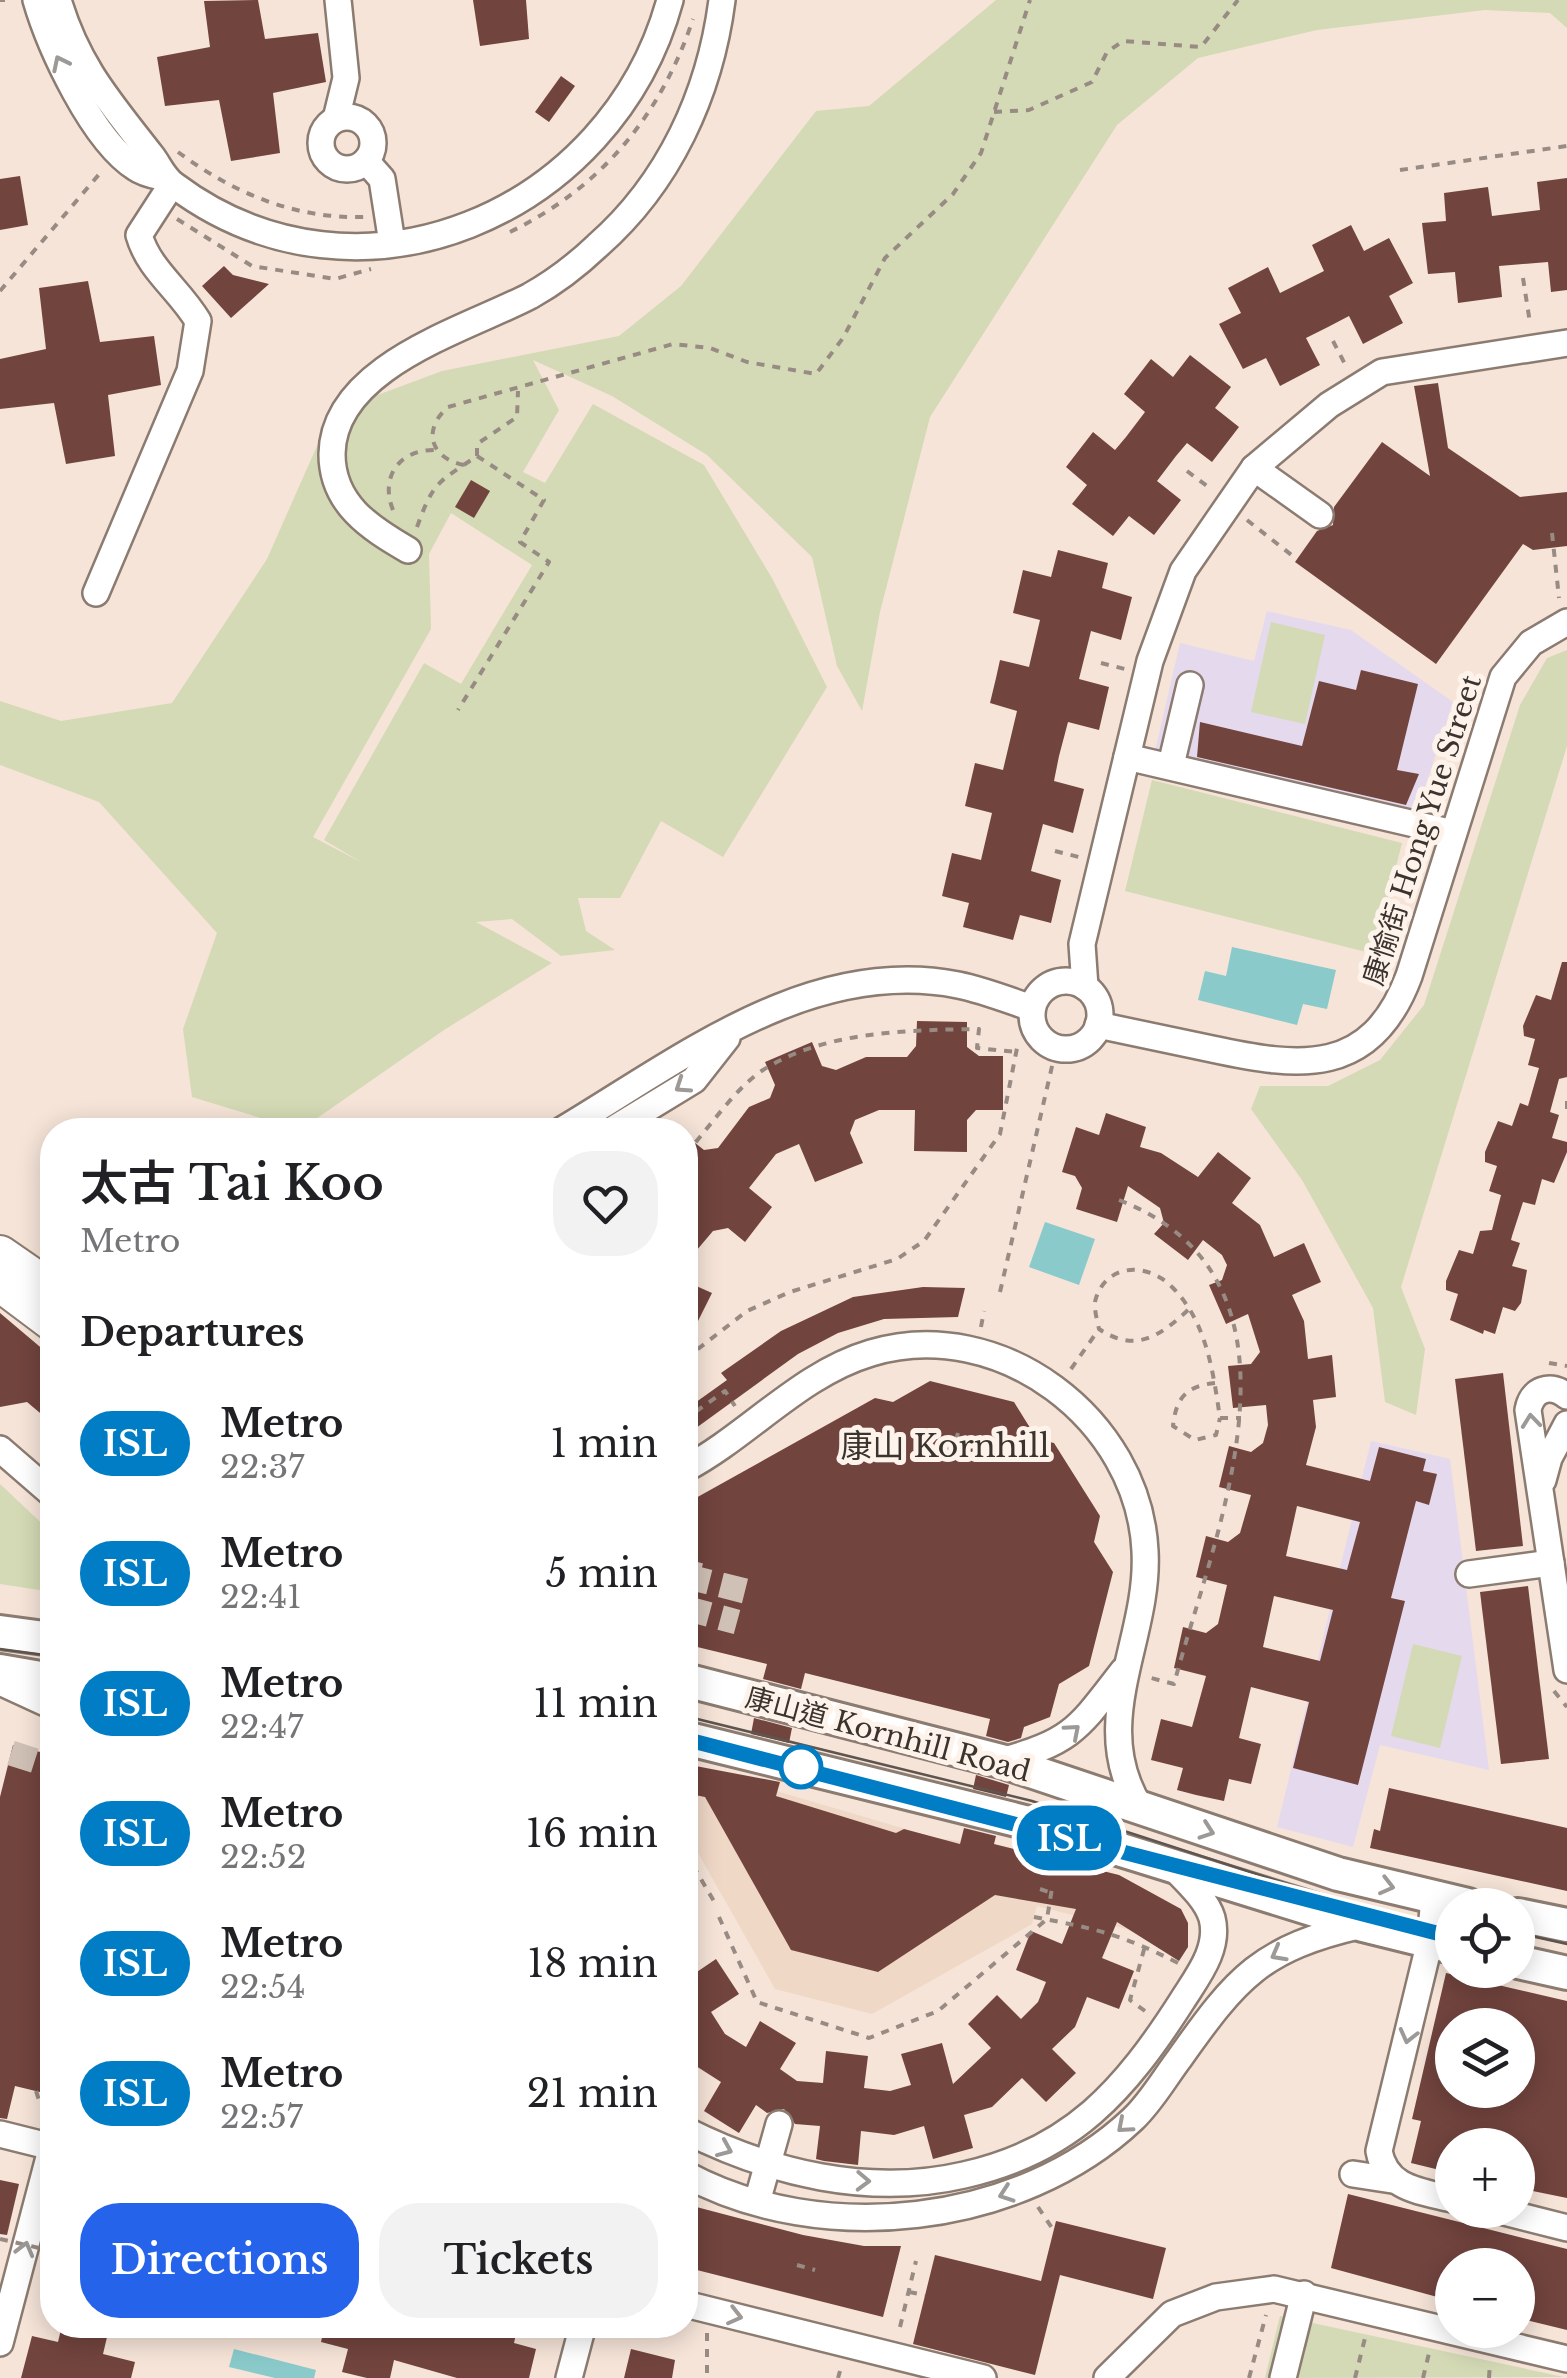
<!DOCTYPE html>
<meta charset="utf-8">
<style>
body{margin:0;font-family:"Libre Baskerville","Noto Sans TC",serif;background:#f2f2f2;color:#202124;height:100vh;display:flex;flex-direction:column;font-size:38px;white-space:nowrap}
*{box-sizing:border-box;margin:0}
p{font-size:32px;color:#757577}
.icon{flex:none;width:55px;height:55px;fill:none;stroke:currentColor;stroke-width:2;stroke-linecap:round;stroke-linejoin:round}
.map{position:relative;flex:1;overflow:hidden}
.details{position:absolute;left:40px;top:1118px;width:658px;height:1220px;display:flex;flex-direction:column;background:#fff;border-radius:40px;box-shadow:0 5px 25px #0003}
.details>*{flex:none}
.badge{padding:0 20px;border-radius:32px;font-size:35px;line-height:65px}
.fabs{position:absolute;left:1435px;top:1888px;display:grid;gap:20px}
.fabs a{display:grid;place-items:center;width:100px;height:100px;border-radius:50%;background:#fff;box-shadow:0 5px 25px #0003;font-size:50px}
.map>.badge{position:absolute;translate:-50% -50%;box-shadow:0 0 0 5px #fff}
h2{padding:0 40px;font-size:38px;line-height:90px}
.round{display:grid;place-items:center;flex:none;width:105px;height:105px;border-radius:40px;background:#f2f2f2}
.overview{display:flex;align-items:center;justify-content:space-between;height:170px;padding:0 40px}
h1{font-size:48px;font-weight:600;line-height:75px}
.cta{display:flex;gap:20px;margin-top:auto;padding:20px 40px}
.cta a{flex:1;height:115px;border-radius:40px;background:#2563eb;color:#fff;font-size:40px;font-weight:600;line-height:115px;text-align:center}
.cta a+a{background:#f2f2f2;color:#202124}
ul{padding:0;list-style:none}
li{display:flex;align-items:center;gap:30px;height:130px;padding:0 40px}
li div{flex:1}
li b{display:block;font-size:38px}
li em{font-style:normal}
li .badge{min-width:110px;font-weight:700;text-align:center}
.map>svg:first-child{display:block}
</style>
<div class="map">
<svg width="1567" height="2378" viewBox="0 0 1567 2378">
<rect width="100%" height="100%" fill="#f6e4d8"/>
<!-- built -->
<polygon fill="#f0d8c7" points="685,1764 936,1838 1002,1846 1119,1875 1181,1909 1188,1923 1188,1947 1179,1961 1130,1930 1037,1906 1032,1924 872,2014 775,1989 685,1830"/>
<!-- education -->
<g fill="#e5d9ed">
<polygon points="1267,611 1351,630 1453,702 1409,836 1150,773 1180,643 1254,661"/>
<polygon points="1371,1441 1450,1459 1489,1770 1380,1745 1353,1847 1277,1827"/>
</g>
<!-- green -->
<g fill="#d4dab5" fill-rule="evenodd">
<path d="M996,0H1567V28L1550,13L1485,10L1317,30L1198,58L1117,125L930,417L880,612L862,711L837,666L812,557L707,455L612,396L533,360L559,410L523,472L545,483L593,404L704,465L772,578L827,687L723,857L661,821L620,898H578L586,931L615,950L561,956L512,919L476,922L552,963L444,1030L300,1130L192,1097L183,1029L217,933L99,802L0,765V701L61,721L172,703L267,559L332,412L442,371L619,336L681,286L816,111L869,106ZM451,513L532,565L461,684L424,663L324,840L361,862L313,837L431,629L429,554Z"/>
<polygon points="1271,622 1325,635 1305,724 1251,712"/>
<polygon points="1567,650 1567,746 1401,1287 1425,1349 1416,1415 1385,1402 1373,1308 1302,1180 1251,1109 1260,1086 1328,1086 1380,1060 1424,1005 1520,705 1547,658"/>
<polygon points="1152,780 1402,843 1374,954 1125,891"/>
<polygon points="0,1484 52,1533 52,1592 0,1584"/>
<polygon points="1413,1644 1462,1656 1440,1748 1391,1736"/>
<polygon points="1280,2316 1564,2377 1265,2378"/>
</g>
<!-- water -->
<g fill="#8acacb">
<polygon points="1232,947 1336,970 1327,1009 1303,1004 1297,1025 1198,1000 1205,971 1226,976"/>
<polygon points="1045,1222 1095,1239 1079,1285 1029,1267"/>
<polygon points="234,2349 316,2370 314,2378 275,2378 229,2367"/>
</g>
<!-- building -->
<g fill="#72443e" fill-rule="evenodd">
<polygon points="258,0 265,39 318,33 326,82 273,93 280,153 231,161 219,100 165,106 157,57 210,47 204,1"/>
<polygon points="473,0 526,0 529,39 480,46"/>
<polygon points="561,76 575,86 549,122 535,112"/>
<polygon points="20,176 28,225 0,230 0,179"/>
<polygon points="1567,178 1567,290 1551,292 1548,262 1499,266 1502,297 1458,303 1455,272 1428,274 1422,223 1446,221 1444,193 1488,187 1492,216 1540,210 1537,182"/>
<polygon points="1351,225 1364,251 1389,238 1413,283 1389,296 1403,323 1363,344 1349,316 1328,327 1306,338 1320,365 1280,386 1266,358 1243,369 1219,324 1241,313 1228,288 1268,267 1280,293 1324,271 1312,245"/>
<polygon points="224,266 233,275 269,284 231,318 202,286"/>
<polygon points="88,281 100,342 154,336 161,385 108,395 115,456 66,464 54,403 0,409 0,359 46,349 39,288"/>
<polygon points="1190,355 1231,387 1215,408 1239,427 1212,462 1187,443 1176,456 1157,481 1181,500 1154,535 1129,516 1113,536 1072,504 1087,485 1066,467 1093,432 1115,450 1126,437 1145,412 1124,394 1151,359 1173,377"/>
<polygon points="1438,383 1448,448 1520,497 1567,492 1567,546 1533,550 1523,544 1436,664 1295,562 1317,531 1333,525 1334,507 1382,442 1430,476 1414,386"/>
<polygon points="471,480 490,491 474,518 455,507"/>
<polygon points="1058,550 1108,563 1102,588 1132,597 1121,640 1091,631 1079,679 1109,687 1099,730 1068,722 1059,756 1054,781 1084,789 1073,833 1043,824 1031,871 1061,880 1051,923 1020,915 1013,940 963,927 969,903 942,896 952,853 981,860 992,813 965,806 975,763 1003,770 1017,711 990,703 996,678 1000,660 1029,667 1040,620 1013,613 1023,570 1051,577"/>
<polygon points="1361,670 1418,684 1397,770 1419,774 1406,805 1197,757 1200,722 1302,746 1319,681 1356,690"/>
<polygon points="1562,962 1567,962 1567,1077 1559,1079 1550,1112 1559,1115 1552,1138 1567,1142 1567,1152 1554,1183 1542,1179 1535,1205 1523,1202 1512,1236 1511,1240 1520,1243 1512,1266 1527,1270 1521,1303 1515,1311 1503,1307 1495,1334 1484,1330 1483,1334 1450,1320 1458,1294 1446,1290 1446,1281 1459,1250 1473,1254 1480,1231 1492,1230 1501,1195 1489,1191 1497,1166 1485,1162 1485,1152 1498,1121 1512,1126 1520,1103 1528,1106 1539,1068 1528,1065 1535,1039 1524,1036 1523,1026 1536,995 1551,1000"/>
<polygon points="917,1021 967,1022 967,1047 979,1056 1003,1056 1003,1110 976,1110 967,1120 967,1152 914,1151 915,1110 879,1110 855,1120 850,1133 863,1163 815,1182 799,1144 776,1154 749,1188 772,1207 745,1242 728,1228 713,1231 685,1264 685,1135 704,1150 718,1148 749,1107 770,1098 775,1085 765,1062 812,1042 822,1066 836,1070 866,1057 907,1057 916,1046"/>
<path d="M1106,1113L1146,1127L1140,1147L1161,1153L1198,1177L1218,1152L1251,1178L1232,1203L1260,1225L1274,1257L1304,1243L1321,1282L1292,1295L1304,1321L1308,1359L1332,1355L1336,1397L1313,1400L1316,1427L1306,1465L1370,1481L1379,1447L1426,1459L1423,1471L1437,1474L1429,1505L1416,1501L1391,1598L1405,1601L1358,1785L1293,1768L1309,1702L1251,1687L1239,1738L1261,1744L1251,1784L1229,1779L1224,1801L1196,1795L1177,1790L1183,1768L1151,1760L1161,1719L1192,1727L1206,1676L1174,1668L1183,1627L1206,1633L1218,1624L1227,1585L1196,1577L1206,1536L1228,1542L1240,1533L1251,1495L1219,1487L1229,1446L1251,1452L1263,1443L1268,1425L1266,1405L1233,1408L1228,1366L1251,1364L1260,1352L1248,1314L1226,1324L1209,1285L1222,1280L1227,1265L1222,1255L1203,1240L1188,1260L1154,1234L1164,1223L1160,1208L1128,1186L1117,1222L1076,1209L1082,1188L1075,1176L1062,1172L1076,1127L1099,1135ZM1297,1506L1360,1522L1347,1570L1286,1556ZM1274,1596L1333,1610L1320,1661L1263,1647Z"/>
<polygon points="685,1281 712,1293 685,1347"/>
<polygon points="923,1287 965,1288 958,1317 884,1319 838,1333 798,1354 685,1436 685,1410 727,1380 721,1373 781,1331 853,1297"/>
<polygon points="0,1313 52,1357 52,1423 27,1402 0,1407"/>
<polygon points="1503,1373 1523,1546 1476,1551 1455,1379"/>
<polygon points="930,1381 1014,1402 1037,1439 1054,1443 1100,1516 1094,1542 1113,1572 1089,1666 1059,1684 1050,1717 1024,1727 1021,1738 1008,1742 986,1736 990,1719 805,1673 801,1689 763,1679 767,1664 685,1644 685,1504 875,1398 893,1402"/>
<polygon points="1528,1586 1549,1759 1501,1764 1480,1592"/>
<polygon points="754,1718 792,1728 789,1743 751,1734"/>
<polygon points="13,1745 52,1755 52,2063 44,2093 15,2086 7,2119 0,2118 0,1797"/>
<polygon points="685,1764 780,1782 776,1796 896,1833 904,1829 960,1844 964,1828 996,1836 994,1844 1119,1875 1181,1909 1188,1923 1188,1947 1179,1961 1117,1922 1102,1958 1134,1971 1119,2009 1087,1997 1075,2027 1052,2049 1076,2073 1046,2102 1022,2078 992,2107 964,2115 973,2148 933,2159 924,2126 894,2135 861,2131 858,2165 824,2161 816,2159 820,2126 795,2124 784,2109 767,2113 756,2105 739,2133 704,2111 721,2082 696,2066 685,2050 685,1980 716,1959 739,1994 711,2012 725,2034 746,2047 760,2021 796,2043 780,2069 797,2081 823,2083 826,2051 859,2055 868,2056 864,2088 890,2091 911,2085 901,2054 942,2043 953,2084 991,2048 968,2024 997,1995 1021,2019 1038,2002 1046,1982 1016,1970 1031,1931 1062,1944 1076,1909 995,1895 878,1972 791,1950 705,1797 685,1793"/>
<polygon points="976,1775 1009,1785 1006,1797 973,1789"/>
<polygon points="1389,1788 1567,1828 1567,1891 1370,1848 1374,1829 1380,1831"/>
<path d="M1446,1973L1567,2001V2198L1518,2188V2145H1452V2173L1411,2163L1421,2121L1412,2119ZM1452,2025H1518V2090H1452Z"/>
<polygon points="0,2180 19,2184 7,2235 0,2234"/>
<polygon points="1348,2194 1567,2249 1567,2330 1518,2318 1518,2265 1452,2265 1452,2301 1331,2268"/>
<polygon points="685,2204 803,2235 864,2246 901,2246 883,2317 685,2267"/>
<polygon points="1056,2221 1166,2248 1153,2299 1060,2275 1035,2375 913,2344 935,2255 1041,2281"/>
<polygon points="62,2325 108,2333 103,2354 135,2362 131,2378 21,2378 32,2336 58,2342"/>
<polygon points="325,2325 345,2330 346,2325 441,2325 468,2332 470,2325 518,2325 514,2343 536,2349 529,2378 457,2378 394,2360 390,2378 367,2378 342,2372 348,2349 321,2342"/>
<polygon points="631,2349 675,2360 672,2378 624,2378"/>
</g>
<g fill="none" stroke-linecap="round" stroke-linejoin="round">
<!-- minor-tunnel -->
<g stroke="#d0c1b6" stroke-width="25" stroke-dasharray="25 12" stroke-linecap="butt">
<polyline points="685,1532 698,1532"/>
<polyline points="685,1576 745,1591"/>
<polyline points="685,1581 691,1560 705,1555"/>
<polyline points="685,1608 737,1622"/>
<polyline points="11,1753 52,1766"/>
</g>
<defs>
<g id="minor">
<path d="M36,0C50,48 93,141 136,168C144,174 157,176 166,178"/>
<path d="M58,0C78,67 110,102 151,155C159,165 163,177 174,185C359,324 612,213 670,0"/>
<circle cx="347" cy="143" r="26"/>
<polyline points="336,119 346,78 338,0"/>
<polyline points="366,161 382,179 392,243"/>
<polyline points="1254,468 1320,515"/>
<path d="M408,550C370,528 332,504 332,454C333,366 467,329 530,296C555,282 577,265 597,246C669,183 710,94 722,0"/>
<path d="M96,593L190,371L198,321C179,289 149,270 139,235L172,184"/>
<polyline points="1127,757 1453,833"/>
<polyline points="1171,765 1190,685"/>
<circle cx="1066" cy="1015" r="34"/>
<polyline points="1085,987 1082,944 1150,661 1183,571 1254,468 1329,405 1382,372 1567,343"/>
<path d="M1098,1025C1136,1033 1174,1041 1212,1049C1300,1068 1371,1077 1409,976L1503,677L1531,643L1567,622"/>
<path d="M562,1130C681,1059 811,956 958,985C983,990 1008,1000 1032,1008"/>
<polyline points="612,1130 694,1080 727,1038"/>
<path d="M1567,1396C1550,1383 1532,1389 1528,1410L1567,1670"/>
<polyline points="0,1449 52,1494"/>
<path d="M685,1469C749,1435 800,1374 871,1353C1000,1314 1139,1420 1145,1551C1150,1640 1086,1723 1141,1809"/>
<polyline points="1543,1480 1549,1458 1567,1424"/>
<polyline points="1469,1574 1551,1563"/>
<polyline points="0,1682 52,1706"/>
<path d="M1001,1761C1073,1741 1078,1729 1123,1671"/>
<path d="M1434,1898L1430,1941L1379,2151C1386,2189 1420,2191 1452,2199"/>
<path d="M685,2130C770,2173 869,2197 964,2175C1072,2151 1125,2090 1182,2001C1197,1977 1220,1949 1212,1918C1206,1898 1184,1879 1170,1864"/>
<polyline points="0,2134 52,2147"/>
<path d="M685,2174C821,2248 1020,2226 1133,2119C1151,2102 1164,2079 1179,2059C1237,1977 1261,1948 1362,1925"/>
<polyline points="1353,2174 1392,2180"/>
<polyline points="757,2202 779,2124"/>
<polyline points="1496,2210 1567,2228"/>
<polyline points="685,2304 983,2378"/>
<polyline points="0,2343 52,2146"/>
<polyline points="569,2378 583,2325"/>
<polyline points="1107,2378 1172,2314 1216,2297 1274,2289 1567,2359"/>
<polyline points="1283,2378 1304,2294"/>
</g>
<g id="major">
<polyline points="0,1632 52,1639"/>
<polyline points="0,1671 52,1680"/>
<polyline points="685,1680 1001,1761 1338,1874 1468,1905"/>
<polyline points="685,1738 1057,1830 1363,1925 1452,1947"/>
<polyline points="1518,1915 1567,1925"/>
<polyline points="1518,1962 1567,1973"/>
</g>
<g id="highway">
<polyline points="0,1255 52,1291"/>
<polyline points="0,1282 52,1321"/>
</g>
</defs>
<!-- minor casing -->
<use href="#minor" stroke="#8b7b70" stroke-width="30"/>
<!-- major casing -->
<use href="#major" stroke="#8b7b70" stroke-width="38"/>
<!-- highway casing -->
<use href="#highway" stroke="#8b7b70" stroke-width="42"/>
<!-- path -->
<g stroke="#988b83" stroke-width="4" stroke-dasharray="8 8" stroke-linecap="butt">
<polyline points="0,0 5,0"/>
<polyline points="994,112 1029,110 1092,82 1107,52 1123,41 1201,47 1238,0"/>
<path d="M178,152C233,193 295,219 364,217"/>
<polyline points="1400,170 1567,146"/>
<polyline points="177,219 252,266 335,279 371,269"/>
<path d="M510,232C602,187 661,115 693,19"/>
<polyline points="1523,278 1530,323"/>
<polyline points="0,291 101,172"/>
<polyline points="1333,341 1347,368"/>
<polyline points="477,456 477,444 517,417 518,391"/>
<path d="M464,465C430,458 422,430 448,407L673,344L710,348L747,362L816,374L843,338L885,258L953,194L981,153L1030,0"/>
<polyline points="1187,471 1211,489"/>
<path d="M393,510C380,478 398,450 434,450"/>
<polyline points="1247,520 1294,557"/>
<path d="M417,527C434,480 438,483 477,456L544,500L520,542L549,562L458,710"/>
<polyline points="1552,533 1559,598"/>
<polyline points="1101,663 1125,669"/>
<polyline points="1055,851 1079,857"/>
<polyline points="1567,1101 1567,1109"/>
<path d="M685,1154C709,1129 734,1089 763,1070C824,1031 909,1030 979,1029L977,1048L1016,1052"/>
<path d="M1119,1200C1326,1281 1215,1530 1174,1684L1151,1678"/>
<polyline points="1000,1292 1053,1062"/>
<path d="M1188,1310C1159,1337 1135,1353 1099,1329C1097,1320 1093,1306 1096,1298C1108,1262 1149,1263 1172,1287C1207,1322 1213,1372 1220,1418H1241"/>
<polyline points="981,1327 984,1311"/>
<polyline points="685,1359 747,1311 790,1292 897,1259 924,1241 1000,1134 1018,1043"/>
<polyline points="1549,1363 1567,1366"/>
<polyline points="1071,1369 1099,1329"/>
<path d="M1215,1383C1186,1386 1176,1398 1173,1426L1195,1440L1216,1435L1220,1418"/>
<polyline points="685,1407 691,1415 725,1391 735,1406"/>
<polyline points="956,1440 958,1433"/>
<polyline points="1554,1691 1567,1707"/>
<polyline points="685,1852 715,1903"/>
<polyline points="1040,1889 1052,1893"/>
<polyline points="719,1917 757,2002 869,2038 938,2011 1047,1919 1052,1888"/>
<path d="M1034,1917C1097,1929 1121,1934 1180,1964"/>
<polyline points="1480,1970 1495,1973"/>
<polyline points="1145,2011 1130,2000 1145,1946"/>
<polyline points="36,2091 41,2106 52,2108"/>
<polyline points="1038,2207 1054,2231"/>
<polyline points="797,2265 815,2270"/>
<polyline points="909,2292 925,2295"/>
<polyline points="900,2327 916,2261"/>
<polyline points="707,2333 707,2378"/>
<polyline points="838,2378 840,2371"/>
<polyline points="1249,2378 1266,2315"/>
<polyline points="1355,2378 1366,2334"/>
<polyline points="1423,2378 1430,2349"/>
<polyline points="1489,2378 1490,2363"/>
</g>
<!-- minor -->
<use href="#minor" stroke="#fff" stroke-width="25"/>
<!-- major -->
<use href="#major" stroke="#fff" stroke-width="32"/>
<!-- highway -->
<use href="#highway" stroke="#fff" stroke-width="38"/>
<!-- tram -->
<g stroke="#5e554f" stroke-width="2.5">
<polyline points="0,1649 52,1656"/>
<polyline points="685,1716 1032,1801 1343,1902 1452,1928"/>
<polyline points="1518,1933 1567,1944"/>
</g>
<!-- path-bridge -->
<polyline stroke="#988b83" stroke-width="4" stroke-dasharray="8 8" stroke-linecap="butt" points="0,2239 48,2250"/>
</g>
<!-- one-way arrows -->
<defs><path id="oneway-chevron" d="M-2-3.5L2.5 0L-2 3.5" fill="none" stroke-width="1.6" stroke-linecap="round" stroke-linejoin="round" transform="scale(2.5)"/></defs>
<g stroke="#9c9996">
<use href="#oneway-chevron" transform="translate(60 63) rotate(-116)"/>
<use href="#oneway-chevron" transform="translate(682 1086) rotate(146)"/>
<use href="#oneway-chevron" transform="translate(1531 1421) rotate(-96)"/>
<use href="#oneway-chevron" transform="translate(1073 1731) rotate(-41)"/>
<use href="#oneway-chevron" transform="translate(1207 1831) rotate(19)"/>
<use href="#oneway-chevron" transform="translate(1387 1886) rotate(14)"/>
<use href="#oneway-chevron" transform="translate(1278 1954) rotate(151)"/>
<use href="#oneway-chevron" transform="translate(1408 2036) rotate(104)"/>
<use href="#oneway-chevron" transform="translate(1124 2126) rotate(139)"/>
<use href="#oneway-chevron" transform="translate(725 2149) rotate(23)"/>
<use href="#oneway-chevron" transform="translate(863 2181) rotate(2)"/>
<use href="#oneway-chevron" transform="translate(1006 2194) rotate(161)"/>
<use href="#oneway-chevron" transform="translate(25 2249) rotate(-75)"/>
<use href="#oneway-chevron" transform="translate(735 2316) rotate(14)"/>
</g>
<g fill="none" stroke-linecap="round" stroke-linejoin="round">
<defs>
<polyline id="line" points="685,1739 1452,1937"/>
</defs>
<!-- line casing -->
<use href="#line" stroke="#fff" stroke-width="22"/>
<!-- line -->
<use href="#line" stroke="#007dc5" stroke-width="15"/>
</g>
<!-- markers -->
<circle fill="#fff" stroke="#007dc5" stroke-width="5" cx="801" cy="1767" r="20"/>
<g text-anchor="middle" stroke-width="10" stroke-linejoin="round" paint-order="stroke">
<!-- street labels -->
<g font-size="28" fill="#3a332e" stroke="#fef3eb">
<text transform="translate(1422 830) rotate(-72)" y="10">康愉街 Hong Yue Street</text>
<text transform="translate(888 1734) rotate(15)" y="10">康山道 Kornhill Road</text>
</g>
<!-- quarter labels -->
<g font-size="32" fill="#3a332e" stroke="#fef3eb">
<text x="945" y="1457">康山 Kornhill</text>
</g>
</g>
</svg>
<div class="fabs">
<a><svg class="icon" aria-label="locate" viewBox="0 0 24 24"><circle cx="12" cy="12" r="6"/><path d="M12 2v4M12 18v4M2 12h4M18 12h4"/></svg></a>
<a><svg class="icon" aria-label="layers" viewBox="0 0 24 24"><path d="M12 4l9 5-9 5-9-5zM3 14l9 5 9-5"/></svg></a>
<a>+</a>
<a>−</a>
</div>
<b class="badge" style="left:1069px;top:1838px;background:#007dc5;color:#fff">ISL</b>
<section class="details">
<div class="overview"><div><h1>太古 Tai Koo</h1><p>Metro</p></div><a class="round"><svg class="icon" aria-label="heart" viewBox="0 0 24 24"><path d="M12 20l-8-8c-3-5 5-10 8-4 3-6 11-1 8 4z"/></svg></a></div>
<h2>Departures</h2>
<ul>
<li><span class="badge" style="background:#007dc5;color:#fff">ISL</span><div><b>Metro</b><p>22:37</p></div><em>1 min</em></li>
<li><span class="badge" style="background:#007dc5;color:#fff">ISL</span><div><b>Metro</b><p>22:41</p></div><em>5 min</em></li>
<li><span class="badge" style="background:#007dc5;color:#fff">ISL</span><div><b>Metro</b><p>22:47</p></div><em>11 min</em></li>
<li><span class="badge" style="background:#007dc5;color:#fff">ISL</span><div><b>Metro</b><p>22:52</p></div><em>16 min</em></li>
<li><span class="badge" style="background:#007dc5;color:#fff">ISL</span><div><b>Metro</b><p>22:54</p></div><em>18 min</em></li>
<li><span class="badge" style="background:#007dc5;color:#fff">ISL</span><div><b>Metro</b><p>22:57</p></div><em>21 min</em></li>
</ul>
<div class="cta"><a>Directions</a><a>Tickets</a></div>
</section>
</div>
